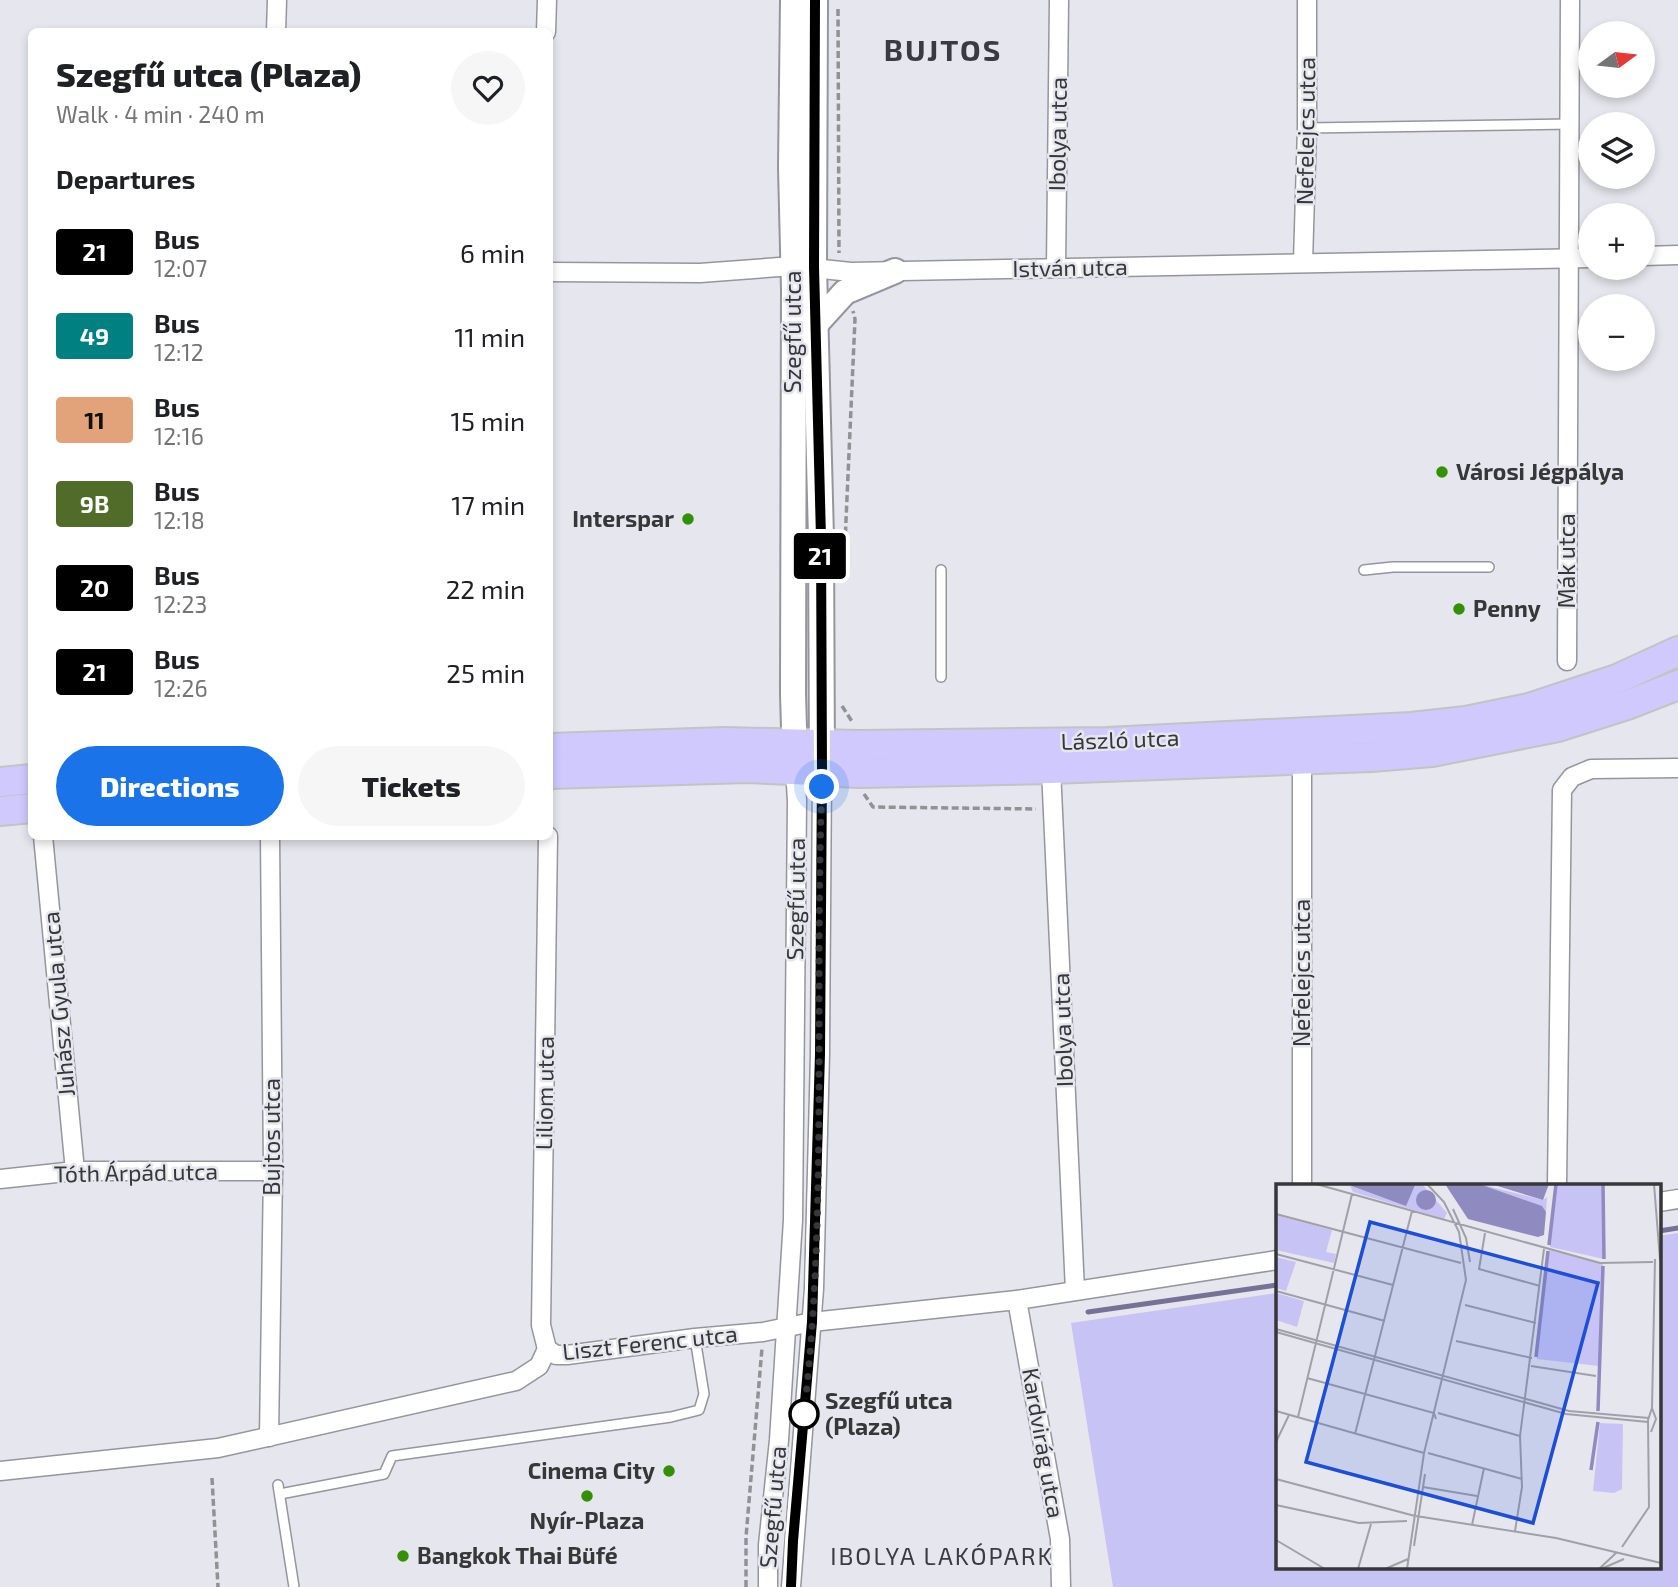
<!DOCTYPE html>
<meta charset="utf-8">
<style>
body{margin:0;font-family:"Exo 2",sans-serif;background:#f6f6f6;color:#202124;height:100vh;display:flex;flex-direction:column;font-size:26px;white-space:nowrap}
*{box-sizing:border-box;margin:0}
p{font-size:23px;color:#757577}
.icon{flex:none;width:38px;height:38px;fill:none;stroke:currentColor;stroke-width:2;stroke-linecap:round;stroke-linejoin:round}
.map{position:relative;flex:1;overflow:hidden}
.details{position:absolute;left:28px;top:28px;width:525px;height:812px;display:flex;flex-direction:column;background:#fff;border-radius:10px;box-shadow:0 4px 10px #0003}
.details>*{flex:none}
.badge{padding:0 14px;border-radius:5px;font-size:24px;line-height:46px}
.needle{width:46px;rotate:75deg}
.tools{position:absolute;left:1578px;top:21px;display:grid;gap:14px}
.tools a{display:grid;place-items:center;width:77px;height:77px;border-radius:50%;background:#fff;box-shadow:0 4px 10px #0003;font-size:35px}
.you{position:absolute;width:35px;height:35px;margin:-18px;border:5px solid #fff;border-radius:50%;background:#1a73e8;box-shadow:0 0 0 10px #1a73e833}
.map>.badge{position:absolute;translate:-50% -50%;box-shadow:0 0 0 4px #fff}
h2{padding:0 28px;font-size:26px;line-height:63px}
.round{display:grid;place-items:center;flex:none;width:74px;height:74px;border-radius:37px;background:#f6f6f6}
.head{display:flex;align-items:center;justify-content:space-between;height:119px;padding:0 28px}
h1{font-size:33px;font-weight:800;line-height:52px}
.button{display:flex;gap:14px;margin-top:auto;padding:14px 28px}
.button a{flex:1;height:80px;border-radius:42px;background:#1a73e8;color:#fff;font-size:28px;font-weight:800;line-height:80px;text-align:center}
.button a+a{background:#f6f6f6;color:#202124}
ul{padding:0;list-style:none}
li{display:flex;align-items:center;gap:21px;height:84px;padding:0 28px}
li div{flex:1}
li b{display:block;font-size:26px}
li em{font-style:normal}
li .badge{min-width:77px;font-weight:700;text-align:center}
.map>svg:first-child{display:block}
</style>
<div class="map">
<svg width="1678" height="1587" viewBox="0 0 1678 1587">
<rect width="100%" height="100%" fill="#e6e6ee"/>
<!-- green -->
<polygon fill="#c7c3f5" points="1678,1233 1678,1587 1113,1587 1071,1323 1277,1293 1277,1568 1659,1568 1659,1236"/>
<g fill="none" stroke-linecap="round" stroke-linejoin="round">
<!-- stream -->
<g stroke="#757197" stroke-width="5">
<polyline points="1659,1231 1678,1228"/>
<polyline points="1088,1312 1277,1285"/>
</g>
<defs>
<g id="lane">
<polyline points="1307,128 1571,124"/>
<polyline points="1364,570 1393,567 1489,567"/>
<polyline points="941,677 941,570"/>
<polyline points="278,1485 294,1587"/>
<polyline points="280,1494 384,1474 392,1456 671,1417 699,1410 704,1394 695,1338"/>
</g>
<g id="street">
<polyline points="276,32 277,0"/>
<polyline points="546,32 547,0"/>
<polyline points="1643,256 1678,255"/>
<polyline points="1303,262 1307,128 1307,0"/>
<polyline points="1056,268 1059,0"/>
<polyline points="550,272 700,273 793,266 851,272 1591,258"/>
<polyline points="1567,661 1570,0"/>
<polyline points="1302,761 1302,1186"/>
<polyline points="1051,769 1075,1291"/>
<polyline points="43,836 75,1171"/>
<polyline points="0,1179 75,1171 273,1171"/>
<polyline points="1557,1186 1562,790 1572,777 1591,769 1678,768"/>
<polyline points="1659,1202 1678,1199"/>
<polyline points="1017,1300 1060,1539 1061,1587"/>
<polyline points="547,1349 556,1355 567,1355 695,1338 763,1332 812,1322 1017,1300 1277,1260"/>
<polyline points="547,1349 541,1325 548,836"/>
<polyline points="269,1437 273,1171 270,836"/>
<polyline points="0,1471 218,1448 516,1381 539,1366 547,1349"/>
<polyline points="768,1587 768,1545 779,1440 793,1220 797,801 795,770"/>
<polyline points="791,1587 814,1289 820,1054 822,772"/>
</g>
<g id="secondary">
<polyline points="793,0 791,167 794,290 793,694 795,762"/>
<polyline points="815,0 814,267 821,538 822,764"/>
<polyline points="815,325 845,292 895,271"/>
</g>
<g id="primary">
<polyline points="550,748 724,742 860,745 1107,742 1411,727 1466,721 1529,708 1617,679 1678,651"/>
<polyline points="550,774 747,768 860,773 1051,769 1371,757 1432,752 1558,727 1627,705 1678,685"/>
<polyline points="0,782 32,779"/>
<polyline points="0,811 32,808"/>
</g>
</defs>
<!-- lane casing -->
<use href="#lane" stroke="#96959d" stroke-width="12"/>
<!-- street casing -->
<use href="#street" stroke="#96959d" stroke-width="21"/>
<!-- secondary casing -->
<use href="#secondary" stroke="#96959d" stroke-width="28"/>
<!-- primary casing -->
<use href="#primary" stroke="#c3c3c4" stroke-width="32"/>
<!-- path -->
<g stroke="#919196" stroke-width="3.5" stroke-dasharray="7 3.5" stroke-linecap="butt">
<polyline points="838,9 839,253"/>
<polyline points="844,565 855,319 853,311"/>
<polyline points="842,706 853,723"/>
<polyline points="864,794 873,807 1036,809"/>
<polyline points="212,1478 218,1587"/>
<polyline points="746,1587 746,1537 762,1348"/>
</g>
<!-- lane -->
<use href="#lane" stroke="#fff" stroke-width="9"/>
<!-- street -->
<use href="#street" stroke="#fff" stroke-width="18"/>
<!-- secondary -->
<use href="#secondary" stroke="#fff" stroke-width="24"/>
<!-- primary -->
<use href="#primary" stroke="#cfc9fd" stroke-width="28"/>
</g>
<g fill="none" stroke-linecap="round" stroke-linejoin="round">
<defs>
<polyline id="line" points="791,1587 793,1541 812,1322 820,1054 822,772 821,538 814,267 815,0"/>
</defs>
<!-- line casing -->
<use href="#line" stroke="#fff" stroke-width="16"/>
<!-- line -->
<use href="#line" stroke="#000" stroke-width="10"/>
<!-- walk -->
<path stroke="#37373a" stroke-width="7" stroke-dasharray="0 12.6" d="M804,1414C828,1207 814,995 822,787"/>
</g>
<!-- markers -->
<g fill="#359000" stroke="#e6e6ee" stroke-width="2.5">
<circle cx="1442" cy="472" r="7"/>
<circle cx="688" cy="519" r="7"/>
<circle cx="1459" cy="609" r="7"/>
<circle cx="669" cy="1471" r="7"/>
<circle cx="587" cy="1496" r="7"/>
<circle cx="403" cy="1556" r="7"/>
</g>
<circle fill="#fff" stroke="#000" stroke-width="3.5" cx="804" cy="1414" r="14"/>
<g text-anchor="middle" stroke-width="5" stroke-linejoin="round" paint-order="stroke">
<!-- street labels -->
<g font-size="23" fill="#37373a" stroke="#e6e6ee">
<text transform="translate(1306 131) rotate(-89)" y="8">Nefelejcs utca</text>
<text transform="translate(1058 134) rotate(-89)" y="8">Ibolya utca</text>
<text transform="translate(1070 268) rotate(-1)" y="8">István utca</text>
<text transform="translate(793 332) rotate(-90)" y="8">Szegfű utca</text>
<text transform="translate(1567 561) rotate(-90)" y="8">Mák utca</text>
<text transform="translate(1120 740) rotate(-2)" y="8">László utca</text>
<text transform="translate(796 899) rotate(-89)" y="8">Szegfű utca</text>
<text transform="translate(1302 973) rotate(-90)" y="8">Nefelejcs utca</text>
<text transform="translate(59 1004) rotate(-95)" y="8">Juhász Gyula utca</text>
<text transform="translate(1063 1030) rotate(-92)" y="8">Ibolya utca</text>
<text transform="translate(545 1093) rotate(-89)" y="8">Liliom utca</text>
<text transform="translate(272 1137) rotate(-90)" y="8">Bujtos utca</text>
<text transform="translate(136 1173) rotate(-1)" y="8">Tóth Árpád utca</text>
<text transform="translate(650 1343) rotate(-6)" y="8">Liszt Ferenc utca</text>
<text transform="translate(1043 1443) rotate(80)" y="8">Kardvirág utca</text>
<text transform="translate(773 1507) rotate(-85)" y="8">Szegfű utca</text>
</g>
<!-- poi labels -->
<g font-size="23" font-weight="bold" fill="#37373a" stroke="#e6e6ee" text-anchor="start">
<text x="1456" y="480">Városi Jégpálya</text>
<text x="674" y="527" text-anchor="end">Interspar</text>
<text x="1473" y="617">Penny</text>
<text x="655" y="1479" text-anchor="end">Cinema City</text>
<text x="587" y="1529" text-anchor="middle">Nyír-Plaza</text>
<text x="417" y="1564">Bangkok Thai Büfé</text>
</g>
<!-- stop labels -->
<g font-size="23" font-weight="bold" fill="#37373a" stroke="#e6e6ee" text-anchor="start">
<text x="825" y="1409">Szegfű utca<tspan x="825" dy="26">(Plaza)</tspan></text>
</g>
<!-- neighbourhood labels -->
<g font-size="24" letter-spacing="2" fill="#3b3a41" stroke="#e6e6ee">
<text x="942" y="1565">IBOLYA LAKÓPARK</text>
</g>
<!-- district labels -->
<g font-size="30" font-weight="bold" letter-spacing="2" fill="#3b3a41" stroke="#e6e6ee">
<text x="943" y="61">BUJTOS</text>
</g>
</g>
<!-- overview -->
<g transform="translate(1276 1184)">
<rect width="385" height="385" fill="#e6e6ee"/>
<path d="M73,0H146L171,29L168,35L77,8ZM203,0L267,16L271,13L270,28ZM281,0H327L328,75L274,63ZM0,31L56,46L50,68L60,70L58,79L0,66ZM273,66L327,80L323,182L261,175ZM0,73L20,78L10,107L0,104ZM0,109L28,117L21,143L0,136ZM324,239L347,240L346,305L338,309L317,307Z" fill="#c7c3f5"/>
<path d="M169,0H203L266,22L270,28L268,51L262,53L192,35ZM215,0H273L267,16ZM139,1L130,22L76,2V0ZM140 16a10 10 0 1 1 20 0a10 10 0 1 1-20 0Z" fill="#8f8abf"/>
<path fill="none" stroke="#8f8abf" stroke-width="3.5" d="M327,0L328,75M273,61L280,0M260,173L272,67M322,227L327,82M315,286L322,238"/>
<path fill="none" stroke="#a0a0a6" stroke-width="2" d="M40,0L324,79L377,78M378,0L384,76M177,25L190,54L194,78M0,30L185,79M209,49L203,85L264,102M0,70L117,101M0,107L109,137M189,121L260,139M0,145L293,227L373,234M0,148L290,230L372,238M180,157L256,174M255,182L320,192M31,194L158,229L160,235M0,227L148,269M162,229L244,252M22,233L76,10M375,248L380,235L376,224L379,75M79,250L136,27M0,258L13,231M152,269L246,295M0,295L139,332M147,303L201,312M0,321L83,339L131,337M140,332L280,354L385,379M196,341L208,284M239,347L246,303L244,252L268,65M0,356L49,385M138,362L149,290M346,363L373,323L372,236L376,224M82,385L95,340M109,385L132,375M131,385L148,269L190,96L183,48L168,18L151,0M323,385L340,369M325,385L348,375"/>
<path fill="#1d4ed8" fill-opacity="0.15" stroke="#1d4ed8" stroke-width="3.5" d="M94,38L322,99L257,339L30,278Z"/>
<rect width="385" height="385" fill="none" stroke="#37373a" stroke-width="3.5"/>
</g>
</svg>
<div class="tools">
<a><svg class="needle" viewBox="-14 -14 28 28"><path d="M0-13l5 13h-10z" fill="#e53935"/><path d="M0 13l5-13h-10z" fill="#757577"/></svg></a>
<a><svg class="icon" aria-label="layers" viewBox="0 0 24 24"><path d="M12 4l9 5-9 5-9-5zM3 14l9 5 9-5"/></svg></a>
<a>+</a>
<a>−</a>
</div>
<div class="you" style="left:822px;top:787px"></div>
<b class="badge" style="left:820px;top:556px;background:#000;color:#fff">21</b>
<section class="details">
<div class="head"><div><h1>Szegfű utca (Plaza)</h1><p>Walk · 4 min · 240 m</p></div><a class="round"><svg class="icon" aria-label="heart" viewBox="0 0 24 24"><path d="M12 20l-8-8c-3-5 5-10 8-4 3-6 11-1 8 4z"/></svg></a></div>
<h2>Departures</h2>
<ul>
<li><span class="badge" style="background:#000;color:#fff">21</span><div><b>Bus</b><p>12:07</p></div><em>6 min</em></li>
<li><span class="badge" style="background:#008080;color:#fff">49</span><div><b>Bus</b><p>12:12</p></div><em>11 min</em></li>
<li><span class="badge" style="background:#e2a37b;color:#111">11</span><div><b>Bus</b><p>12:16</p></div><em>15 min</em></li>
<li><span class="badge" style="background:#516c28;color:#fff">9B</span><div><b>Bus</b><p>12:18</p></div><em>17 min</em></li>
<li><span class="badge" style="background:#000;color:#fff">20</span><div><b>Bus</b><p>12:23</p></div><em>22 min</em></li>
<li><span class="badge" style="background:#000;color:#fff">21</span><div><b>Bus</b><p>12:26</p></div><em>25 min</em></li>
</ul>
<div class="button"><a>Directions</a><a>Tickets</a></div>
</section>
</div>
